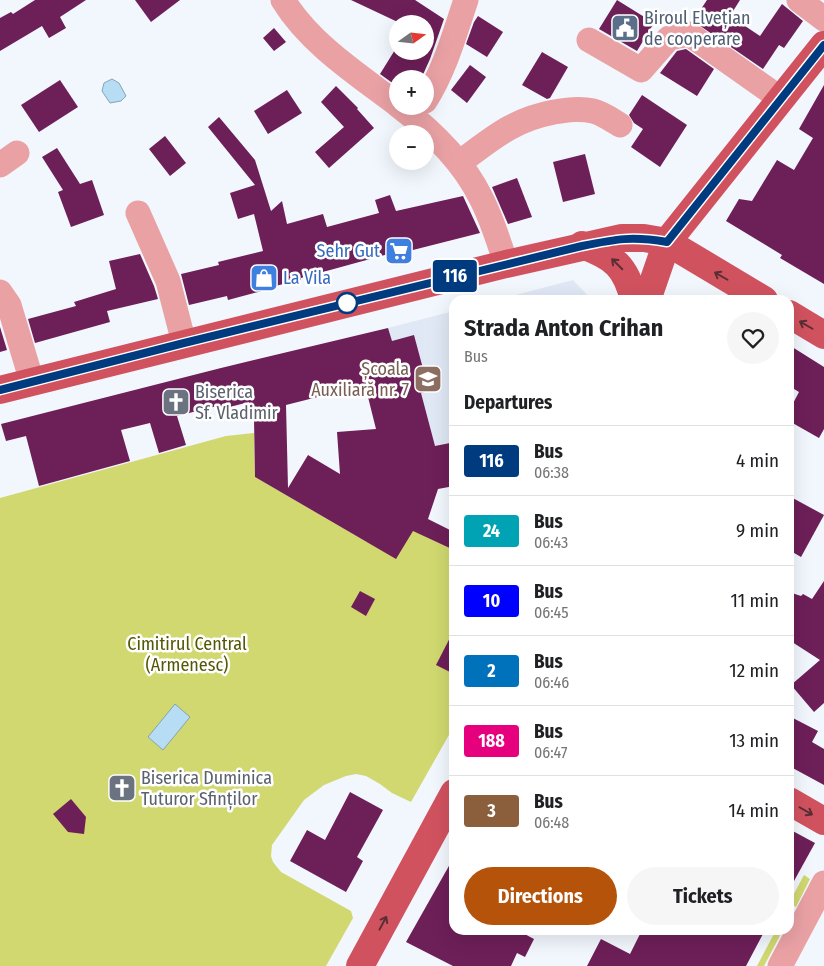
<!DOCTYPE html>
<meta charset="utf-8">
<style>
body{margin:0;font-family:"Fira Sans Condensed",sans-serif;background:#f6f6f6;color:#202124;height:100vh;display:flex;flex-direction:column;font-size:19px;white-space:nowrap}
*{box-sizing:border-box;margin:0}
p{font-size:16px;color:#757577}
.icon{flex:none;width:28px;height:28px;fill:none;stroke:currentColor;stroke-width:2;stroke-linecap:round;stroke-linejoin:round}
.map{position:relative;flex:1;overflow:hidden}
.side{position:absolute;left:449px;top:295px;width:345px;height:640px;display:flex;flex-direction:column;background:#fff;border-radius:15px;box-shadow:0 5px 20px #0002}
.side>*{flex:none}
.badge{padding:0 10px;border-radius:4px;font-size:18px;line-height:32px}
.needle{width:32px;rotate:75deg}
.buttons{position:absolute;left:389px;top:15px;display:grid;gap:10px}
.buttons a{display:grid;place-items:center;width:45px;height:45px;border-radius:50%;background:#fff;box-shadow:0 5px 20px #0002;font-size:25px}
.map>.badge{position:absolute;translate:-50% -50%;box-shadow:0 0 0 2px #fff}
h2{padding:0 15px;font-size:19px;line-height:45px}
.round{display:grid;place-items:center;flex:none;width:52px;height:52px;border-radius:26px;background:#f6f6f6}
.summary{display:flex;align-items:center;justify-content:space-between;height:85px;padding:0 15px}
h1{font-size:24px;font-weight:700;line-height:38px}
.action{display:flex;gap:10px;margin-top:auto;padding:10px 15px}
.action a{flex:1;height:58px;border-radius:30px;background:#b45309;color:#fff;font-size:20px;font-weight:700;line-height:58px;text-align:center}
.action a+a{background:#f6f6f6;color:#202124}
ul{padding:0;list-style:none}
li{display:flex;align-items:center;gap:15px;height:70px;padding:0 15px;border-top:1px solid #e0e0e0}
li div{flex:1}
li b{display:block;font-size:19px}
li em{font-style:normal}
li .badge{min-width:55px;font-weight:700;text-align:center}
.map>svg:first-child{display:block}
</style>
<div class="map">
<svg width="824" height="966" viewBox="0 0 824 966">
<rect width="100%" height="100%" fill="#f2f6fd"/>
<!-- built -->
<g fill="#e0e8f5">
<polygon points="573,280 592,300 496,300"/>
<polygon points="454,311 454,457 424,461 388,328"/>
</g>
<!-- green -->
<g fill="#d0d86f">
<polygon points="254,433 255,477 367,542 407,527 454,548 454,726 411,802 392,793 380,784 366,776 356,774 346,776 324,785 304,800 272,845 271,856 273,862 281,872 351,911 353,918 326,966 0,966 0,498 226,436"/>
<polygon points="804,875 810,879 796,907 789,903"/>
<polygon points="776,930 783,930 764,966 757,966"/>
</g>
<!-- water -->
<g fill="#b6ddf4" stroke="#87a3b4">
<polygon points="112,79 119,83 126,96 121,101 110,103 102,91 104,83"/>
<polygon points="175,704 190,717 163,750 148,737"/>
</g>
<!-- building -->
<g fill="#6d1f58" fill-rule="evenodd">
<polygon points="35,0 86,0 60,17 66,28 49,38 42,26 0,51 0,18 11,12 13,14"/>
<polygon points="135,0 180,0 151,22"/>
<polygon points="351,0 415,0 444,19 430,59 421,79 398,79 398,87 380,74 398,45 398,51 425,51 425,24 402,24"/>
<polygon points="617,0 654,23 637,51 599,29"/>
<polygon points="707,0 740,0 730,16 760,36 782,4 803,21 784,48 779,45 763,69 693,21"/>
<polygon points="478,16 503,32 487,57 466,44 474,22"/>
<polygon points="274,28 286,42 274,51 263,38"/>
<polygon points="686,49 714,69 697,96 660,73 677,51"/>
<polygon points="542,52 568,67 550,98 547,99 522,85"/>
<polygon points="470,65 486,77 467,103 451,90"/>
<polygon points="60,80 78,107 39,132 21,105"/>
<polygon points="824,85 824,284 780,258 782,255 726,221 739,199 752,201 777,160 794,170 813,138 799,129"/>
<polygon points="336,86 358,108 357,109 374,128 329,168 315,152 344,127 321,102"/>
<polygon points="287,90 302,113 268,134 254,111"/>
<polygon points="642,95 687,125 660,167 631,147 643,129 634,123 629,115"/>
<polygon points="219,117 255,160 271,211 282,201 287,224 323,214 327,227 379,213 375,200 390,195 396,211 463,196 480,233 409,251 411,257 395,262 392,253 301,278 301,280 262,289 262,291 228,300 227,296 189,305 181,274 219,265 218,262 263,251 254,214 238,219 230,193 255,185 208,127"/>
<polygon points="165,136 186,163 170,176 149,149"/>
<polygon points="57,148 80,184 92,180 104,215 71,227 58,192 63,190 42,157"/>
<polygon points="585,154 595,194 563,202 553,162"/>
<polygon points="517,178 532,217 508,224 492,187"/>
<polygon points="140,254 154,286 158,299 107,311 110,322 35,343 28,319 76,306 74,302 116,289 109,261"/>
<polygon points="0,327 7,350 0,352"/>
<path d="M388,328L392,341L414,335L429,391L421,393L435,446L450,443L454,467V486L438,489L428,519L454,532V550L413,531L396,559L255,477L254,419L249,402L218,410L217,406L177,416L186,445L159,453L150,423L121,430L130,461L39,486L26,436L6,441L1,424L221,368ZM365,385L376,429L337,432L340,474L308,455L288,488L286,405Z"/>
<polygon points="789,345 824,367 824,429 819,438 789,421 789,411 799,392 789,386"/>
<polygon points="789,496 824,515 801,557 789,550"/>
<polygon points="824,581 824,703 814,712 791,685 820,660 789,640 789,592 801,596 803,594 812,599"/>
<polygon points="360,591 375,599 366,616 351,607"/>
<polygon points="454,630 454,674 436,665"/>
<polygon points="789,716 818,731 812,742 824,749 824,785 789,766"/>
<polygon points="350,792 383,810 357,857 363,861 346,892 290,861 307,830 325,840"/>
<polygon points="71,799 86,817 84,834 68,832 53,814"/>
<polygon points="789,829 815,843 789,890"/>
<polygon points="454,857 454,930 517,930 534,939 525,957 517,953 511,966 453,966 406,942"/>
<polygon points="642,930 765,930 746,966 587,966 601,939 630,954"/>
</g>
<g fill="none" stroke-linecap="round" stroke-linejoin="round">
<!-- minor -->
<g stroke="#e9a1a4" stroke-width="25">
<path d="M283,0C310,44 357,74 398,105"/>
<polyline points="799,0 824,19"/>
<polyline points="589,40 641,70 669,38 689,34 781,99"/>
<path d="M425,101C445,70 454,35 466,0"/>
<path d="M399,106C432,131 463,161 481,198C492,219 499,242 506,264"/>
<path d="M459,163C492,139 512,120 554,112C567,110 580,108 593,111C602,113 612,120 620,125"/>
<polyline points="0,165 17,153"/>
<polyline points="138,213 168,281 184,343"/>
<polyline points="0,292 9,305 32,382"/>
<polyline points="780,966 824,883"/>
</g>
<!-- major -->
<g stroke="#d1525f" stroke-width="28">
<path d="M582,245C614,257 626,266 634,300"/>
<polyline points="647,300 667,242 824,45"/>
<polyline points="789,314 824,335"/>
<polyline points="0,390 506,264 622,238 644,238 667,242 764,300"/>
<polyline points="789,801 824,821"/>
<polyline points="360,966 454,793"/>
</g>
</g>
<!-- one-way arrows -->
<defs><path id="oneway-shaft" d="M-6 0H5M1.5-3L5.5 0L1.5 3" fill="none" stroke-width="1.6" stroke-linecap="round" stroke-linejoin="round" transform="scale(1.25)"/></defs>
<g stroke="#5a2e35">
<use href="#oneway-shaft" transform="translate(617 264) rotate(-135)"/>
<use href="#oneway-shaft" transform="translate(721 276) rotate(-150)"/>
<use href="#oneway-shaft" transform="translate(806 325) rotate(-150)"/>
<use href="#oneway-shaft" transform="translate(806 811) rotate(30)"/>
<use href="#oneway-shaft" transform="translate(383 923) rotate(-62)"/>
</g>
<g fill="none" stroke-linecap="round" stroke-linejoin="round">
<defs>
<path id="line" d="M0,390L184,343L582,246C616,239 632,236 667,242L824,45"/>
</defs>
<!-- line casing -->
<use href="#line" stroke="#fff" stroke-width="11"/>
<!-- line -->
<use href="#line" stroke="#003b80" stroke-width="8"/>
</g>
<!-- icons -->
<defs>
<symbol id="civic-square" viewBox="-11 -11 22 22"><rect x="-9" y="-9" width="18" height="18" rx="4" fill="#5c6f8a" stroke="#fff"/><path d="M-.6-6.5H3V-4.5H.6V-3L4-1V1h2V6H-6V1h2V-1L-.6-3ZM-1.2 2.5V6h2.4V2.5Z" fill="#fff"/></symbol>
<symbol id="supermarket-square" viewBox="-11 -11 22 22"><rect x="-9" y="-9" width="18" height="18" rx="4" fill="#3f7fe0" stroke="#fff"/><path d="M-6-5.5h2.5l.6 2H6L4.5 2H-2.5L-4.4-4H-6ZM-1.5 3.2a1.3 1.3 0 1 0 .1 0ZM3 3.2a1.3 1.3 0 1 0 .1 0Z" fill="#fff"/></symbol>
<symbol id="shop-square" viewBox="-11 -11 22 22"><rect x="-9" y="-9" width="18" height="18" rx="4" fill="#3f7fe0" stroke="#fff"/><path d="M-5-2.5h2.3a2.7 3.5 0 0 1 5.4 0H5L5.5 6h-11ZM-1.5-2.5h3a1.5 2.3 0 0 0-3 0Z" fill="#fff"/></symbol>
<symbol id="school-square" viewBox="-11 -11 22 22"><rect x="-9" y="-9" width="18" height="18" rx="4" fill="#8d6e63" stroke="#fff"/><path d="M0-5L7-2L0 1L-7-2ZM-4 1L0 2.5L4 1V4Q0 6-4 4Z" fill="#fff"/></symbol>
<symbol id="church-square" viewBox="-11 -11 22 22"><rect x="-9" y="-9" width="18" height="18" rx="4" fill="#6b7280" stroke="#fff"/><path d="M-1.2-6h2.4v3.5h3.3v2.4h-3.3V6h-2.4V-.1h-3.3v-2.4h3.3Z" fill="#fff"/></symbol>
</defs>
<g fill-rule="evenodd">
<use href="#civic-square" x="609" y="12" width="32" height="32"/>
<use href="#supermarket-square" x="383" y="235" width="32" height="32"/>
<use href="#shop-square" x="248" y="262" width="32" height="32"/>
<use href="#school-square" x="412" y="363" width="32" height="32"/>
<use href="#church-square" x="160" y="386" width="32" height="32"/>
<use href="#church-square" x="106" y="772" width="32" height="32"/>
</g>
<!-- markers -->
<circle fill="#fff" stroke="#003b80" stroke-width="2.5" cx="347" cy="303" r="10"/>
<g text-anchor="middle" stroke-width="5" stroke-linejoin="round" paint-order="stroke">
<!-- service labels -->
<g font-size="18" fill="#4e5e75" stroke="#fff" text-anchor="start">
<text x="644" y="24">Biroul Elvețian<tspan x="644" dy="21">de cooperare</tspan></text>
</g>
<!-- shop labels -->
<g font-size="18" fill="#366cbe" stroke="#fff" text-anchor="end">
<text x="380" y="257">Sehr Gut</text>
<text x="283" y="284" text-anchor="start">La Vila</text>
</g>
<!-- education labels -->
<g font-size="18" fill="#785e54" stroke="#fff" text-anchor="end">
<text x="409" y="375">Școala<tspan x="409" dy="21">Auxiliară nr. 7</tspan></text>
</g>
<!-- worship labels -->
<g font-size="18" fill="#5b616d" stroke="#fff" text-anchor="start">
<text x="195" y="398">Biserica<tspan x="195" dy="21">Sf. Vladimir</tspan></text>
<text x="141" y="784">Biserica Duminica<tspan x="141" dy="21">Tuturor Sfinților</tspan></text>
</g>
<!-- park labels -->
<g font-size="18" fill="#545704" stroke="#fff">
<text x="187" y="650">Cimitirul Central<tspan x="187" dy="21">(Armenesc)</tspan></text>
</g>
</g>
</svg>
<div class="buttons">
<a><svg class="needle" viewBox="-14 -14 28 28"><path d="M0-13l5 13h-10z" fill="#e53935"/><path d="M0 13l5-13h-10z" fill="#757577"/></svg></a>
<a>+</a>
<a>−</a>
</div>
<b class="badge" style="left:455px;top:276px;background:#003b80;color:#fff">116</b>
<section class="side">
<div class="summary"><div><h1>Strada Anton Crihan</h1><p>Bus</p></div><a class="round"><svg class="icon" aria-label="heart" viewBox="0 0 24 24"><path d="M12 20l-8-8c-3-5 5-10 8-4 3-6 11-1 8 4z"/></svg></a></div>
<h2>Departures</h2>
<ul>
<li><span class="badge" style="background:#003b80;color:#fff">116</span><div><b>Bus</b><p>06:38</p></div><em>4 min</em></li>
<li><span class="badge" style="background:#00a3b4;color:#fff">24</span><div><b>Bus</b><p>06:43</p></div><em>9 min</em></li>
<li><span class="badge" style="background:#00f;color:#fff">10</span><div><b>Bus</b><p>06:45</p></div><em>11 min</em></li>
<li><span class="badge" style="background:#0072bc;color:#fff">2</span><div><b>Bus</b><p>06:46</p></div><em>12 min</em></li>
<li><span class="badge" style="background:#e6007e;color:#fff">188</span><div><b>Bus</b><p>06:47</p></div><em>13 min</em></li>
<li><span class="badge" style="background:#8b5e3c;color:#fff">3</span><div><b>Bus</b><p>06:48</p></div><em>14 min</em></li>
</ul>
<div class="action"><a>Directions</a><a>Tickets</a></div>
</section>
</div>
